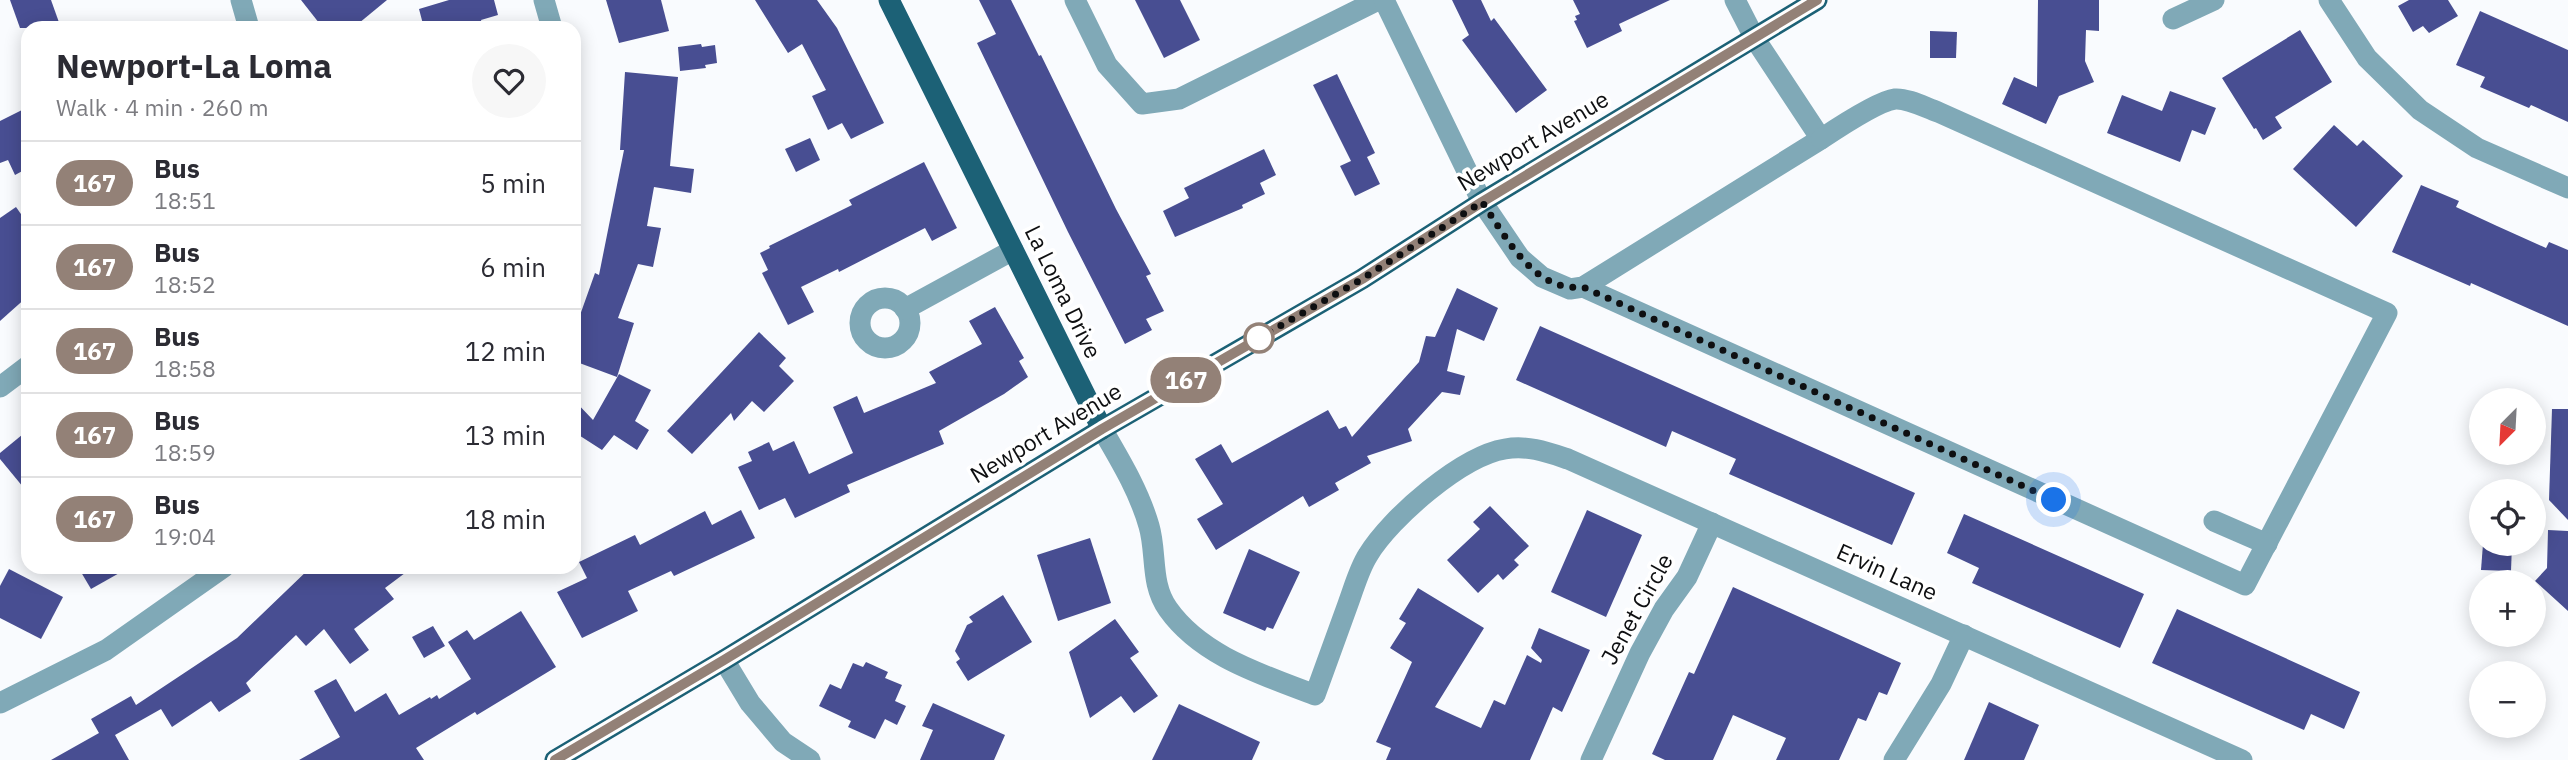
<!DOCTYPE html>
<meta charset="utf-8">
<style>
body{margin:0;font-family:"IBM Plex Sans",sans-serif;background:#f7f7f7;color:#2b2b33;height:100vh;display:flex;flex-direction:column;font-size:26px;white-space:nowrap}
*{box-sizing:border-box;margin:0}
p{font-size:23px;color:#7c7c81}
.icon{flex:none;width:38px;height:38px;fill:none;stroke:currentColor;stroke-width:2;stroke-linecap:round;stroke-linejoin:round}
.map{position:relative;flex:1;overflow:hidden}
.details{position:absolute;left:21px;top:21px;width:560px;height:553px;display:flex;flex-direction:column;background:#fff;border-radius:21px;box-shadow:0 4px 18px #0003}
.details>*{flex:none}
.badge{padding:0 14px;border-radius:23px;font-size:24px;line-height:46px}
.needle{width:46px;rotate:204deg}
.buttons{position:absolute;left:2469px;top:388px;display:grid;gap:14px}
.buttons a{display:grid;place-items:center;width:77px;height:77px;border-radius:50%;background:#fff;box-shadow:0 4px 18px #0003;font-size:35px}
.you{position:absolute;width:35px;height:35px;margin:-18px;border:5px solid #fff;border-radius:50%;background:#1a73e8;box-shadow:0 0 0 10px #1a73e833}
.map>.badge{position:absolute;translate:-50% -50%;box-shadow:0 0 0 4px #fff}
.round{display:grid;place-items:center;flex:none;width:74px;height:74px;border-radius:37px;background:#f7f7f7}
.overview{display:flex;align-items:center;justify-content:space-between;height:119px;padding:0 35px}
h1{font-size:33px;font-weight:700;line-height:52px}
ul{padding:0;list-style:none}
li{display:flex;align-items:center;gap:21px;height:84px;padding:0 35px;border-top:2px solid #e1e1e2}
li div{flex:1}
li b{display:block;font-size:26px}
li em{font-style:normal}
li .badge{min-width:77px;font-weight:700;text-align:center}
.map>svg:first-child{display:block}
</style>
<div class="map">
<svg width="2568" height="760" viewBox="0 0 2568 760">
<rect width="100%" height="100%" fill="#f9fbfe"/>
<!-- building -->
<g fill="#484e92">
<polygon points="10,0 51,0 61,28 20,28"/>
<polygon points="301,0 387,0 353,28 323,28"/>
<polygon points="449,0 494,0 498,15 481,20 483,28 424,28 419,9"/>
<polygon points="606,0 661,0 669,31 619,43"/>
<polygon points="755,0 817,0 837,28 884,123 851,139 842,123 828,130 812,96 826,90 802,44 788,53"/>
<polygon points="979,0 1011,0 1039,56 1041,55 1116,209 1151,274 1146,276 1164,311 1146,319 1152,330 1125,344 1068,232 977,43 996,34"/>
<polygon points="1135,0 1180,0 1200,40 1164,58"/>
<polygon points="1452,0 1481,0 1491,21 1494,18 1547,90 1516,113 1462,40 1469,35"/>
<polygon points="1573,0 1670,0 1619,24 1622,31 1587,48 1574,21 1577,20 1575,16 1580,14"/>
<polygon points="2038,0 2099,0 2099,31 2086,30 2085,61 2094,82 2059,96 2046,124 2002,104 2014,77 2037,87"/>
<polygon points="2409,0 2448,0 2458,16 2429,33 2423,26 2413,32 2398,6"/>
<polygon points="2480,11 2568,50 2568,122 2531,105 2529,108 2480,87 2485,77 2456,65"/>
<polygon points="2300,30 2332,82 2275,117 2282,128 2263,140 2256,128 2254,129 2222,78"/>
<polygon points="1930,31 1957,32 1956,58 1930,58"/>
<polygon points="701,44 702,47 715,45 717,63 705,65 706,68 680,71 678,47"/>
<polygon points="625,72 678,77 670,166 694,169 691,193 654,187 647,226 661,228 653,267 638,264 618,318 634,323 617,377 574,361 574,332 595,273 599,275 624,150 620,150"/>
<polygon points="1337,74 1375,153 1367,157 1380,184 1355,196 1340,166 1351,161 1313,85"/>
<polygon points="2170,91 2216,108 2205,135 2192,130 2180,162 2107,133 2122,95 2162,111"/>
<polygon points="28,107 28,168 15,175 8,160 0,163 0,121"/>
<polygon points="2334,125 2357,146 2363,140 2403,176 2356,227 2293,169"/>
<polygon points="810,138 820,160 796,172 785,149"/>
<polygon points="1264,149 1276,175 1260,183 1265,194 1242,205 1243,208 1175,237 1163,211 1189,198 1184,188"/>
<polygon points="924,162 957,228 932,241 925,228 839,272 838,269 801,287 814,312 788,325 762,273 768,270 760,253 770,248 769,246 852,205 849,200"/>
<polygon points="2421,185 2459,201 2456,207 2497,226 2546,248 2549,242 2568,250 2568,326 2471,283 2470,286 2392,252"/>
<polygon points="16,207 28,224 28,296 0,321 0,218"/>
<polygon points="1457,288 1498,308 1484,341 1457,329 1447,371 1465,376 1460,395 1442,392 1408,429 1412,441 1367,456 1371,463 1335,483 1339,490 1309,507 1303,496 1216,550 1197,519 1223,504 1195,459 1221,444 1232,463 1328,410 1339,429 1346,426 1352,437 1419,362 1426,336 1435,337"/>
<polygon points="995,307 1024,358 1019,361 1028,377 1004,394 939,431 944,444 847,485 850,492 795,518 785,498 759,510 738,467 752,461 748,452 769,442 773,451 794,441 809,474 853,453 833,407 857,396 864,413 936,383 929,372 982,344 969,321"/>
<polygon points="1540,326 1915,493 1892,545 1729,474 1736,459 1672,431 1666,447 1516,380"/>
<polygon points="759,332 786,358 779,366 794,381 764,412 752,401 734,421 731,413 692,454 667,431"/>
<polygon points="619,374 651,390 635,421 649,430 637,450 614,435 602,450 574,432 574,400 593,420"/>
<polygon points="2552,409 2568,409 2568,520 2549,500"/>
<polygon points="28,430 28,493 0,459 0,453"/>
<polygon points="1490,506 1529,546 1514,560 1519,565 1503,580 1498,574 1478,593 1447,560 1480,529 1473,522"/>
<polygon points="741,510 755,538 674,576 671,571 628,591 638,611 582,638 557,592 587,578 579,562 635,535 640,545 705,511 712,525"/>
<polygon points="1587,510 1642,535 1606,617 1551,592"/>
<polygon points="1964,514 2144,594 2120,648 1972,583 1979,568 1947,553"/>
<polygon points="2548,530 2568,531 2568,611 2535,581 2547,568"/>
<polygon points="1090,538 1111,603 1058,621 1037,555"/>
<polygon points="2483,544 2512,544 2511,571 2481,570"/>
<polygon points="1249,549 1300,572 1273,629 1267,627 1265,631 1223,613"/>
<polygon points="78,567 130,567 91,589"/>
<polygon points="311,567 413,567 385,588 394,599 354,629 369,650 350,664 324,629 306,646 296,635 246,683 251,691 219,712 211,701 172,727 161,709 115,735 129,760 51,760 99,733 91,719 131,696 136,705 237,638"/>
<polygon points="9,569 63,597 41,639 0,618 0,586"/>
<polygon points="1733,587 1901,663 1887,695 1879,692 1866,721 1858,718 1839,760 1776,760 1786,738 1733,715 1713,760 1665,760 1652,754 1689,672 1694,674"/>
<polygon points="1418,588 1484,628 1435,707 1481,728 1494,700 1505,705 1527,655 1541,663 1542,660 1531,648 1539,628 1590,650 1562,712 1553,707 1530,760 1386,760 1391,748 1376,742 1412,662 1390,648 1406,623 1399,619"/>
<polygon points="1003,595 1032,642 968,681 956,662 960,659 955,651 967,625 973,622 969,617"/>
<polygon points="2177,609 2360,692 2344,729 2311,714 2304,730 2152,663"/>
<polygon points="521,611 556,667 477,715 475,712 416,748 424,760 299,760 340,737 314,691 336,679 355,712 386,693 399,715 430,697 431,699 437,695 439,699 471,679 448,642 467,630 474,640"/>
<polygon points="1115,619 1139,652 1130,658 1158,696 1134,713 1121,696 1090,718 1069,652"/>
<polygon points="433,626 445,646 424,658 412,637"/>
<polygon points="866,662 888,672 885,678 902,685 895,701 906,706 897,725 885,719 875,739 848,727 851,721 819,706 830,684 841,689 853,663 863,667"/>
<polygon points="1989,702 2039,725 2024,760 1964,760"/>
<polygon points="933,703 1005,735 994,760 920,760 933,730 922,726"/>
<polygon points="1179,704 1260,742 1252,760 1152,760"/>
</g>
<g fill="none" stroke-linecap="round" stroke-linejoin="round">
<!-- minor -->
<g stroke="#80a9b7" stroke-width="21">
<polyline points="241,0 249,28"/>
<polyline points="544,0 552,28"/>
<polyline points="1075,0 1107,65 1142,104 1179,99 1378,0"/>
<polyline points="1384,0 1482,202 1520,258 1542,277 1570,289 1583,287 1821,139 1755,39 1735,0"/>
<polyline points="2329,0 2367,58 2420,110 2477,148 2568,188"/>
<polyline points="2173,19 2214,0"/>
<path d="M1583,287L2245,585L2387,313L1938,112C1926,108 1908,98 1895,99C1879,101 1836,129 1821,139"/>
<circle cx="885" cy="323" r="25"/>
<polyline points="905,309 1013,250"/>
<polyline points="0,387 28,366"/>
<path d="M1102,429C1120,460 1139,491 1149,526C1157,553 1150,584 1168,609C1202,657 1264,675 1315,695C1326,665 1337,634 1348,604C1354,588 1359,569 1368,555C1391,517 1462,456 1505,449C1528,445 1547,452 1568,459L2242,760"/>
<polyline points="2214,521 2267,544"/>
<polyline points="724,660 750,703 783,742 810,760"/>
<polyline points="0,703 106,650 224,567"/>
<polyline points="1591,760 1640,653 1664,609 1687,577 1712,523"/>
<polyline points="1894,760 1941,684 1964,635"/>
</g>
<!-- major -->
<g stroke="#1c6176" stroke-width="21">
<polyline points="889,0 1102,429"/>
<polyline points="555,760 724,660 1102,429 1362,279 1482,202 1817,0"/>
</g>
</g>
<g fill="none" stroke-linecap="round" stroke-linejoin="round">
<defs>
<polyline id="line" points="555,760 724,660 1102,429 1362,279 1482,202 1817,0"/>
</defs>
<!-- line casing -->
<use href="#line" stroke="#fff" stroke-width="16"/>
<!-- line -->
<use href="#line" stroke="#938177" stroke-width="10"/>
<!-- walk -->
<path stroke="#0e0f11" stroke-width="7" stroke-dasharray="0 12.6" d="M1259,338L1362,279L1482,202C1506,236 1533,293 1583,287L2054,500"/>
</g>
<!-- markers -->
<circle fill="#fff" stroke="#938177" stroke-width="3.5" cx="1259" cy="338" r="14"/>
<g text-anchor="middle" stroke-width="7" stroke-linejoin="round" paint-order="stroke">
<!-- street labels -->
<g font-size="23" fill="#0e0f11" stroke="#fff">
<text transform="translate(1533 141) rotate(-31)" y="8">Newport Avenue</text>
<text transform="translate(1063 292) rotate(64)" y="8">La Loma Drive</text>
<text transform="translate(1046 433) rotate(-31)" y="8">Newport Avenue</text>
<text transform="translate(1887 572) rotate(24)" y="8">Ervin Lane</text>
<text transform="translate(1637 609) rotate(-61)" y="8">Jenet Circle</text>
</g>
</g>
</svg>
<div class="buttons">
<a><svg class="needle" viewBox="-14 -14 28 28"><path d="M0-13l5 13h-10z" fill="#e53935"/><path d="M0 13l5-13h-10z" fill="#7c7c81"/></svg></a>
<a><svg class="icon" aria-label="locate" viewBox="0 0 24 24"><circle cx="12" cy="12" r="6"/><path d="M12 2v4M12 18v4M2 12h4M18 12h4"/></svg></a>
<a>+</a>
<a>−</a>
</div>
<div class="you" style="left:2054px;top:500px"></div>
<b class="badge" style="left:1186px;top:380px;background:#938177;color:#fff">167</b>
<section class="details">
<div class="overview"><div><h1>Newport-La Loma</h1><p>Walk · 4 min · 260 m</p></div><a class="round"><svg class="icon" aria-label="heart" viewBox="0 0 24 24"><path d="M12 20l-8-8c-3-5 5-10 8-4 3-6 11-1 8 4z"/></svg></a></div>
<ul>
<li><span class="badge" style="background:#938177;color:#fff">167</span><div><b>Bus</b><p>18:51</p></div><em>5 min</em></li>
<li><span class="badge" style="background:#938177;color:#fff">167</span><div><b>Bus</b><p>18:52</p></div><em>6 min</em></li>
<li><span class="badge" style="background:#938177;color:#fff">167</span><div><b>Bus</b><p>18:58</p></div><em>12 min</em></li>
<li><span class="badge" style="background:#938177;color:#fff">167</span><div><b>Bus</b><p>18:59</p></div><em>13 min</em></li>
<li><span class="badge" style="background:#938177;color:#fff">167</span><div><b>Bus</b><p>19:04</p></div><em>18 min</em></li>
</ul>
</section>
</div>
